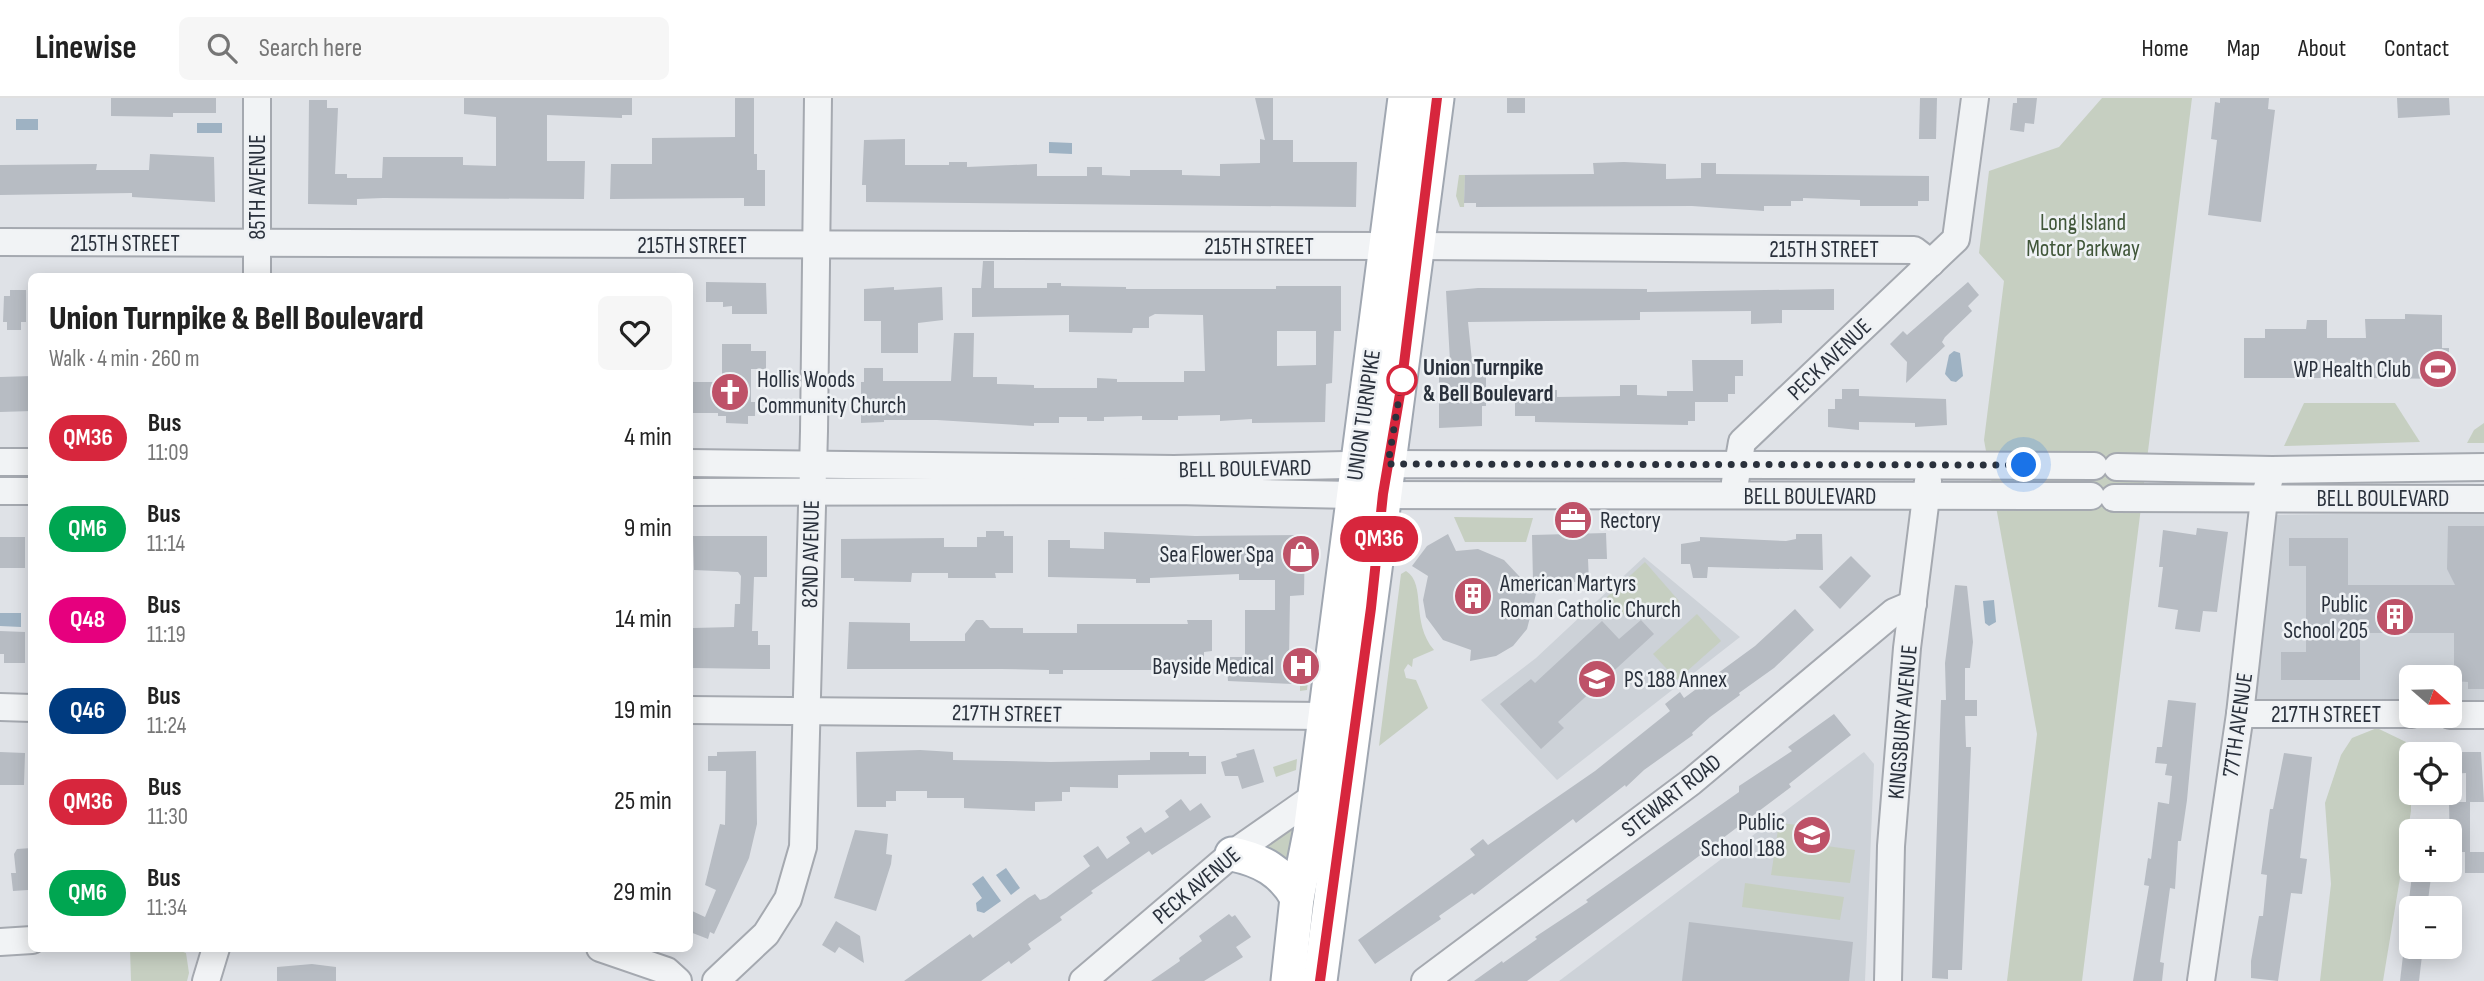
<!DOCTYPE html>
<meta charset="utf-8">
<style>
body{margin:0;font-family:"Sofia Sans Condensed",sans-serif;background:#f6f6f6;color:#222;height:100vh;display:flex;flex-direction:column;font-size:26px;white-space:nowrap}
*{box-sizing:border-box;margin:0}
p{font-size:23px;color:#767676}
.icon{flex:none;width:38px;height:38px;fill:none;stroke:currentColor;stroke-width:2;stroke-linecap:round;stroke-linejoin:round}
.map{position:relative;flex:1;overflow:hidden}
.sheet{position:absolute;left:28px;top:175px;width:665px;height:679px;display:flex;flex-direction:column;background:#fff;border-radius:10px;box-shadow:0 4px 18px #0003}
.sheet>*{flex:none}
.badge{padding:0 14px;border-radius:23px;font-size:24px;line-height:46px}
.needle{width:46px;rotate:110deg}
.controls{position:absolute;left:2399px;top:567px;display:grid;gap:14px}
.controls a{display:grid;place-items:center;width:63px;height:63px;border-radius:10px;background:#fff;box-shadow:0 4px 18px #0003;font-size:35px}
.you{position:absolute;width:35px;height:35px;margin:-18px;border:5px solid #fff;border-radius:50%;background:#1a73e8;box-shadow:0 0 0 10px #1a73e833}
.map>.badge{position:absolute;translate:-50% -50%;box-shadow:0 0 0 4px #fff}
.round{display:grid;place-items:center;flex:none;width:74px;height:74px;border-radius:10px;background:#f6f6f6}
.summary{display:flex;align-items:center;justify-content:space-between;height:119px;padding:0 21px}
h1{font-size:33px;font-weight:800;line-height:52px}
ul{padding:0;list-style:none}
li{display:flex;align-items:center;gap:21px;height:91px;padding:0 21px}
li div{flex:1}
li b{display:block;font-size:26px}
li em{font-style:normal}
li .badge{min-width:77px;font-weight:700;text-align:center}
header{display:flex;align-items:center;gap:42px;box-sizing:border-box;height:98px;padding:0 35px;background:#fff;border-bottom:2px solid #e0e0e0}
header strong{font-size:33px}
nav{display:flex;gap:38px;margin-inline-start:auto;font-size:24px}
.search{width:490px;height:63px;background:#f6f6f6;display:flex;align-items:center;gap:18px;box-sizing:border-box;padding:0 24px;border-radius:10px;color:#767676;font-size:26px}
.map>svg:first-child{display:block}
</style>
<header>
<strong>Linewise</strong>
<div class="search"><svg class="icon" aria-label="search" viewBox="0 0 24 24"><circle cx="10" cy="10" r="6"/><path d="M15 15l6 6"/></svg>Search here</div>
<nav><a>Home</a><a>Map</a><a>About</a><a>Contact</a></nav>
</header>
<div class="map">
<svg width="2484" height="883" viewBox="0 0 2484 883">
<rect width="100%" height="100%" fill="#dfe2e7"/>
<!-- built -->
<g fill="#cdd2d8">
<polygon points="2484,414 2484,606 2450,606 2450,579 2412,579 2411,606 2250,606 2271,417"/>
<polygon points="1644,459 1740,539 1557,682 1481,602 1536,560"/>
<polygon points="1864,654 1874,666 1865,883 1559,883"/>
</g>
<!-- green -->
<g fill="#c6cfc1">
<polygon points="2102,0 2192,0 2082,883 2007,883 2037,636 1984,342 2004,183 1979,155 1989,73 2059,49"/>
<polygon points="1459,77 1465,77 1464,109 1460,109 1456,98"/>
<polygon points="2304,305 2395,305 2420,344 2284,348"/>
<polygon points="2484,325 2484,345 2467,345 2474,332"/>
<polygon points="1454,419 1533,420 1526,444 1465,444"/>
<polygon points="1645,464 1679,503 1665,516 1628,521 1607,499"/>
<path d="M1406,473C1427,486 1410,524 1434,552L1413,561L1412,569L1408,566L1404,572L1406,580L1416,582L1428,610L1379,648L1401,476Z"/>
<polygon points="1697,516 1721,543 1677,582 1653,556"/>
<polygon points="1293,574 1309,574 1307,592 1300,593 1300,585 1293,584"/>
<polygon points="2377,630 2406,644 2411,676 2411,713 2383,883 2320,883 2331,786 2325,705 2341,657 2352,640"/>
<polygon points="1297,661 1296,672 1276,679 1273,669"/>
<polygon points="1296,724 1291,769 1257,749"/>
<polygon points="1779,725 1798,727 1820,747 1855,752 1850,785 1771,777"/>
<polygon points="1745,785 1844,799 1840,822 1742,809"/>
<polygon points="130,851 175,851 186,855 189,875 187,883 131,883"/>
</g>
<!-- water -->
<g fill="#9eb2c3">
<rect x="16" y="21" width="22" height="11"/>
<rect x="197" y="25" width="25" height="10"/>
<polygon points="1049,44 1072,45 1072,56 1049,55"/>
<polygon points="1954,253 1960,255 1963,278 1956,284 1951,283 1945,276 1949,257"/>
<polygon points="1994,502 1996,524 1989,528 1985,525 1983,503"/>
<polygon points="0,515 21,515 21,529 0,528"/>
<polygon points="1006,770 1020,790 1011,797 996,777"/>
<polygon points="983,778 1001,803 984,815 977,813 976,805 982,800 972,786"/>
</g>
<!-- building -->
<g fill="#b7bcc3" fill-rule="evenodd">
<polygon points="111,0 216,0 216,15 173,15 173,19 111,18"/>
<polygon points="464,0 632,0 632,17 622,17 622,20 547,17 547,63 585,63 584,101 383,100 357,101 357,107 308,106 309,2 327,2 327,10 338,10 335,76 347,76 347,80 382,80 383,59 463,59 463,67 496,68 496,19 464,16"/>
<polygon points="735,0 754,0 754,56 757,56 757,72 765,72 765,108 744,108 744,100 610,101 611,66 652,66 652,40 735,39"/>
<polygon points="1255,0 1273,0 1273,42 1293,42 1293,64 1357,64 1356,109 866,104 866,87 862,87 864,42 905,41 905,67 949,67 949,64 967,64 967,69 1037,66 1037,78 1087,78 1087,69 1102,69 1102,77 1130,78 1130,72 1182,72 1182,77 1220,78 1220,66 1260,65 1260,41 1265,42"/>
<rect x="1507" y="0" width="18" height="15"/>
<polygon points="1920,0 1937,0 1936,41 1919,41"/>
<polygon points="2017,0 2037,0 2034,26 2025,25 2024,34 2010,32 2013,5 2017,5"/>
<polygon points="2220,0 2269,0 2268,11 2275,12 2261,124 2208,117 2217,42 2211,41 2215,4 2220,5"/>
<polygon points="2397,0 2449,0 2450,17 2398,20"/>
<polygon points="150,56 214,59 215,104 132,99 132,95 0,97 0,67 97,66 96,72 149,72"/>
<polygon points="1624,64 1666,66 1666,81 1701,80 1701,65 1716,65 1716,76 1929,78 1929,103 1918,103 1918,108 1860,108 1860,102 1803,100 1803,103 1791,103 1791,108 1764,108 1764,113 1692,108 1476,109 1476,105 1464,105 1465,77 1594,76 1593,65"/>
<path d="M983,163H994V190H1047V185H1061V188L1126,189V191H1276V188H1341V233H1334L1332,285L1326,286L1325,324L1252,325V321L1220,323V317L1178,318V322H1142V318L1104,319V323H1087V319H1059V325H1034V328L937,322H884V324L861,325V284H864V270H883V283H951L954,235H974L973,279H997V286L1034,287V290H1097V280L1117,281V284H1184V273H1205L1203,217L1155,216L1149,219V230H1133L1132,235L1069,234V217L972,219V190H981ZM1277,233H1316V267L1277,268Z"/>
<polygon points="706,184 766,185 767,216 732,216 732,208 723,209 723,204 706,204"/>
<polygon points="1968,184 1979,197 1968,208 1972,213 1945,239 1942,244 1945,248 1906,285 1907,264 1890,246 1903,233 1907,237"/>
<polygon points="894,189 894,192 942,189 943,222 918,225 918,255 881,255 881,223 864,223 864,191"/>
<polygon points="1478,190 1647,191 1647,194 1834,191 1834,212 1782,212 1782,225 1751,226 1751,213 1640,214 1640,222 1468,224 1472,263 1486,263 1486,308 1482,308 1482,328 1439,330 1439,263 1450,263 1446,193"/>
<polygon points="10,192 26,192 26,224 21,224 21,232 7,232 7,224 3,224 4,198 10,198"/>
<polygon points="2405,216 2442,217 2442,250 2449,250 2449,281 2367,280 2367,265 2326,265 2326,280 2244,280 2244,240 2265,240 2265,231 2306,231 2307,222 2327,222 2327,240 2366,240 2365,221 2405,221"/>
<polygon points="722,246 751,246 751,253 766,253 766,271 751,271 751,304 755,304 755,318 748,318 748,326 726,325 726,318 718,318 718,315 690,315 690,284 722,284"/>
<polygon points="1692,262 1743,262 1743,278 1735,278 1735,296 1728,296 1728,304 1695,304 1695,323 1688,323 1688,327 1535,324 1535,318 1515,318 1515,293 1557,292 1557,299 1620,298 1620,287 1637,287 1637,297 1667,298 1667,293 1693,293"/>
<polygon points="32,278 32,313 0,314 0,279"/>
<polygon points="1842,291 1859,291 1859,298 1946,301 1947,327 1915,329 1915,325 1859,324 1859,332 1828,329 1828,311 1835,311 1835,301 1842,301"/>
<polygon points="2448,428 2484,428 2484,591 2468,591 2468,584 2454,583 2454,535 2360,535 2360,582 2281,582 2281,554 2306,554 2306,468 2289,468 2289,440 2348,440 2348,487 2455,487 2447,471"/>
<polygon points="2197,430 2228,434 2217,514 2203,513 2200,534 2175,531 2178,512 2158,509 2163,469 2159,469 2163,432 2196,437"/>
<polygon points="986,433 1004,433 1004,438 1013,438 1013,475 995,475 996,480 948,480 948,475 912,475 911,484 854,483 854,480 841,480 841,441 944,440 944,449 977,449 977,439 986,439"/>
<polygon points="1104,434 1195,438 1305,437 1304,497 1290,498 1289,560 1293,586 1228,583 1226,559 1245,559 1245,512 1275,512 1275,482 1239,482 1239,476 1150,480 1150,485 1136,485 1136,481 1048,479 1048,442 1070,442 1070,450 1104,451"/>
<polygon points="1606,435 1607,461 1588,461 1589,484 1533,484 1532,437"/>
<polygon points="1448,436 1456,453 1478,451 1504,462 1536,496 1527,531 1513,548 1496,558 1470,563 1471,552 1443,542 1426,519 1423,502 1428,478 1412,468 1427,448"/>
<polygon points="1796,436 1822,436 1823,472 1708,469 1707,480 1693,480 1690,466 1681,466 1681,446 1700,443 1700,439 1786,443 1796,441"/>
<polygon points="693,438 767,438 767,479 754,479 752,533 758,533 758,547 770,547 770,571 693,570 693,530 734,529 735,506 740,506 741,478 738,474 694,472"/>
<rect x="0" y="439" width="25" height="31"/>
<polygon points="1851,458 1871,478 1840,511 1819,489"/>
<polygon points="1955,487 1967,488 1973,544 1970,570 1965,570 1965,602 1977,602 1977,618 1965,618 1966,649 1971,649 1962,872 1948,872 1948,881 1932,880 1941,602 1946,602 1945,565"/>
<polygon points="1795,511 1814,532 1774,570 1739,595 1740,597 1710,619 1692,635 1693,637 1644,672 1626,689 1625,687 1576,725 1573,721 1474,797 1472,795 1439,818 1441,821 1375,866 1358,842 1475,757 1470,751 1483,741 1488,747 1595,673 1670,613 1665,606 1680,594 1684,600 1755,548"/>
<polygon points="976,522 983,522 990,530 1023,530 1023,535 1077,535 1077,526 1188,526 1187,522 1212,522 1212,553 1204,554 1204,572 1063,572 1063,576 1049,576 1049,572 1001,571 847,571 849,524 910,525 910,543 965,543 965,536"/>
<polygon points="1641,522 1654,536 1558,624 1564,630 1541,651 1500,606 1531,581 1535,585 1602,523 1619,541"/>
<polygon points="0,533 25,534 25,565 4,565 4,556 0,556"/>
<polygon points="2168,602 2196,605 2187,702 2181,743 2178,743 2175,791 2170,790 2160,864 2164,865 2162,883 2133,883 2149,788 2144,787 2148,760 2151,761 2158,704 2169,706 2172,678 2165,677 2167,666 2155,665 2157,649 2162,649"/>
<polygon points="1834,616 1851,637 1789,686 1791,689 1691,764 1527,883 1474,883 1502,863 1503,865 1537,841 1535,839 1588,804 1586,802 1739,694 1739,688 1792,653 1788,649"/>
<polygon points="1254,651 1264,684 1242,691 1238,678 1225,678 1221,664 1237,659 1236,656"/>
<polygon points="920,652 953,654 953,662 1051,664 1150,662 1150,654 1189,654 1189,658 1206,658 1206,676 1118,677 1118,690 1070,689 1070,694 1062,694 1062,703 1035,704 1035,713 964,710 964,700 927,700 927,693 896,693 896,703 886,703 886,709 857,709 856,654"/>
<polygon points="756,653 757,726 749,760 714,836 710,834 708,841 690,834 690,812 705,819 716,792 705,787 720,726 725,727 726,673 708,673 708,658 717,658 717,654"/>
<polygon points="0,654 25,655 24,687 0,687"/>
<polygon points="2450,654 2481,654 2484,704 2470,704 2470,754 2450,754 2449,704 2466,704 2466,675 2450,676"/>
<polygon points="2284,655 2312,659 2300,760 2307,761 2302,796 2291,795 2278,883 2251,880 2251,863 2259,818 2263,818 2267,777 2261,776 2270,711 2273,711"/>
<polygon points="1181,701 1190,713 1201,705 1211,719 1152,757 1149,753 1091,793 1093,795 1060,819 1062,822 1028,846 1031,851 1011,866 1009,863 981,883 904,883 970,836 973,840 1028,800 1035,796 1040,802 1046,800 1090,768 1083,758 1098,748 1107,761 1130,745 1126,739 1141,729 1145,735 1169,719 1165,713"/>
<polygon points="855,732 888,736 886,756 892,757 891,766 876,813 834,800"/>
<polygon points="32,750 32,787 28,787 28,792 13,793 11,775 16,775 14,756 17,751"/>
<rect x="2465" y="754" width="19" height="21"/>
<polygon points="2412,777 2431,779 2427,810 2408,810"/>
<polygon points="1229,816 1232,819 1235,817 1251,839 1236,849 1243,859 1204,883 1151,883 1180,863 1179,860 1202,843 1199,838"/>
<polygon points="836,823 860,838 864,865 839,849 835,855 822,847"/>
<polygon points="1689,824 1853,844 1849,883 1682,883"/>
<polygon points="2404,849 2423,849 2419,883 2400,883"/>
<polygon points="312,866 336,869 336,883 277,883 277,869"/>
</g>
<g fill="none" stroke-linecap="round" stroke-linejoin="round">
<defs>
<g id="minor">
<polyline points="0,144 1385,148"/>
<polyline points="1418,148 1914,152 1931,165"/>
<polyline points="257,178 257,0"/>
<polyline points="0,364 32,364"/>
<polyline points="690,365 1174,371 1388,366 2094,368"/>
<polyline points="2117,369 2272,372 2484,369"/>
<polyline points="1735,384 1742,344 1956,141 1975,0"/>
<polyline points="0,393 32,393"/>
<polyline points="690,394 1176,393 1352,397 2091,398"/>
<polyline points="2114,400 2484,401"/>
<polyline points="0,609 32,610"/>
<polyline points="690,612 1325,618"/>
<polyline points="2240,616 2412,616"/>
<polyline points="2450,617 2484,617"/>
<polyline points="0,844 32,842"/>
<polyline points="600,850 667,873 678,883"/>
<polyline points="206,883 216,850"/>
<polyline points="716,883 766,836 788,801 803,749 814,333 818,0"/>
<polyline points="1083,883 1232,756 1315,698"/>
<polyline points="1425,883 1691,684 1894,514 1913,506"/>
<polyline points="1888,883 1891,748 1907,550 1928,383"/>
<polyline points="2201,883 2240,616 2264,401 2272,372"/>
</g>
<g id="major">
<path d="M1232,756C1261,762 1282,773 1297,800"/>
<polyline points="1288,883 1297,800 1310,735 1405,0"/>
<path d="M1320,883C1360,589 1398,294 1437,0"/>
</g>
</defs>
<!-- minor casing -->
<use href="#minor" stroke="#a5a9b0" stroke-width="30"/>
<!-- major casing -->
<use href="#major" stroke="#a0a7b1" stroke-width="37"/>
<!-- minor -->
<use href="#minor" stroke="#f1f3f5" stroke-width="26"/>
<!-- major -->
<use href="#major" stroke="#fff" stroke-width="33"/>
</g>
<g fill="none" stroke-linecap="round" stroke-linejoin="round">
<defs>
<polyline id="line" points="1320,883 1371,510 1383,396 1401,290 1437,0"/>
</defs>
<!-- line casing -->
<use href="#line" stroke="#fff" stroke-width="16"/>
<!-- line -->
<use href="#line" stroke="#d7263d" stroke-width="10"/>
<!-- walk -->
<polyline stroke="#2a313c" stroke-width="7" stroke-dasharray="0 12.6" points="1402,282 1388,366 2024,367"/>
</g>
<!-- icons -->
<defs>
<symbol id="stadium-disc" viewBox="-11 -11 22 22"><circle r="9.5" fill="#be5268" stroke="#eef1f4"/><path d="M0-5a6.5 5 0 1 0 0 10a6.5 5 0 1 0 0-10ZM-3.5-1.8h7v3.6h-7Z" fill="#fff"/></symbol>
<symbol id="church-disc" viewBox="-11 -11 22 22"><circle r="9.5" fill="#be5268" stroke="#eef1f4"/><path d="M-1.2-6h2.4v3.5h3.3v2.4h-3.3V6h-2.4V-.1h-3.3v-2.4h3.3Z" fill="#fff"/></symbol>
<symbol id="office-disc" viewBox="-11 -11 22 22"><circle r="9.5" fill="#be5268" stroke="#eef1f4"/><path d="M-6-3h4V-5.5h4V-3h4V5H-6ZM-1-4.5V-3h2v-1.5ZM-6 0V1H6V0Z" fill="#fff"/></symbol>
<symbol id="shop-disc" viewBox="-11 -11 22 22"><circle r="9.5" fill="#be5268" stroke="#eef1f4"/><path d="M-5-2.5h2.3a2.7 3.5 0 0 1 5.4 0H5L5.5 6h-11ZM-1.5-2.5h3a1.5 2.3 0 0 0-3 0Z" fill="#fff"/></symbol>
<symbol id="building-disc" viewBox="-11 -11 22 22"><circle r="9.5" fill="#be5268" stroke="#eef1f4"/><path d="M-4-6H4V6H1V3H-1V6H-4ZM-2.5-4.3h1.7v1.8h-1.7ZM.8-4.3h1.7v1.8H.8ZM-2.5-1h1.7V.8h-1.7ZM.8-1h1.7V.8H.8Z" fill="#fff"/></symbol>
<symbol id="hospital-disc" viewBox="-11 -11 22 22"><circle r="9.5" fill="#be5268" stroke="#eef1f4"/><path d="M-5-5h3v3.5h4V-5h3V5h-3V1.5h-4V5h-3Z" fill="#fff"/></symbol>
<symbol id="school-disc" viewBox="-11 -11 22 22"><circle r="9.5" fill="#be5268" stroke="#eef1f4"/><path d="M0-5L7-2L0 1L-7-2ZM-4 1L0 2.5L4 1V4Q0 6-4 4Z" fill="#fff"/></symbol>
</defs>
<g fill-rule="evenodd">
<use href="#stadium-disc" x="2416" y="249" width="44" height="44"/>
<use href="#church-disc" x="708" y="272" width="44" height="44"/>
<use href="#office-disc" x="1551" y="400" width="44" height="44"/>
<use href="#shop-disc" x="1279" y="434" width="44" height="44"/>
<use href="#building-disc" x="1451" y="476" width="44" height="44"/>
<use href="#building-disc" x="2373" y="497" width="44" height="44"/>
<use href="#hospital-disc" x="1279" y="546" width="44" height="44"/>
<use href="#school-disc" x="1575" y="559" width="44" height="44"/>
<use href="#school-disc" x="1790" y="715" width="44" height="44"/>
</g>
<!-- markers -->
<circle fill="#fff" stroke="#d7263d" stroke-width="3.5" cx="1402" cy="282" r="14"/>
<g text-anchor="middle" stroke-width="5" stroke-linejoin="round" paint-order="stroke">
<!-- street labels -->
<g font-size="23" fill="#2a313c" stroke="#eef1f4">
<text transform="translate(257 89) rotate(-90)" y="8">85TH AVENUE</text>
<text x="125" y="153">215TH STREET</text>
<text x="692" y="155">215TH STREET</text>
<text x="1259" y="156">215TH STREET</text>
<text x="1824" y="159">215TH STREET</text>
<text transform="translate(1829 261) rotate(-44)" y="8">PECK AVENUE</text>
<text transform="translate(1363 317) rotate(-82)" y="8">UNION TURNPIKE</text>
<text transform="translate(1245 370) rotate(-1)" y="8">BELL BOULEVARD</text>
<text x="1810" y="406">BELL BOULEVARD</text>
<text x="2383" y="408">BELL BOULEVARD</text>
<text transform="translate(810 456) rotate(-89)" y="8">82ND AVENUE</text>
<text transform="translate(1007 615) rotate(1)" y="8">217TH STREET</text>
<text x="2326" y="624">217TH STREET</text>
<text transform="translate(1902 624) rotate(-85)" y="8">KINGSBURY AVENUE</text>
<text transform="translate(2237 627) rotate(-82)" y="8">77TH AVENUE</text>
<text transform="translate(1671 697) rotate(-38)" y="8">STEWART ROAD</text>
<text transform="translate(1196 787) rotate(-40)" y="8">PECK AVENUE</text>
</g>
<!-- park labels -->
<g font-size="23" fill="#405639" stroke="#eef1f4">
<text x="2083" y="132">Long Island<tspan x="2083" dy="26">Motor Parkway</tspan></text>
</g>
<!-- stop labels -->
<g font-size="23" font-weight="bold" fill="#2a313c" stroke="#eef1f4" text-anchor="start">
<text x="1423" y="277">Union Turnpike<tspan x="1423" dy="26">&amp; Bell Boulevard</tspan></text>
</g>
<!-- poi labels -->
<g font-size="23" fill="#2a313c" stroke="#eef1f4" text-anchor="end">
<text x="2411" y="279">WP Health Club</text>
<text x="757" y="289" text-anchor="start">Hollis Woods<tspan x="757" dy="26">Community Church</tspan></text>
<text x="1600" y="430" text-anchor="start">Rectory</text>
<text x="1274" y="464">Sea Flower Spa</text>
<text x="1500" y="493" text-anchor="start">American Martyrs<tspan x="1500" dy="26">Roman Catholic Church</tspan></text>
<text x="2368" y="514">Public<tspan x="2368" dy="26">School 205</tspan></text>
<text x="1274" y="576">Bayside Medical</text>
<text x="1624" y="589" text-anchor="start">PS 188 Annex</text>
<text x="1785" y="732">Public<tspan x="1785" dy="26">School 188</tspan></text>
</g>
</g>
</svg>
<div class="controls">
<a><svg class="needle" viewBox="-14 -14 28 28"><path d="M0-13l5 13h-10z" fill="#e53935"/><path d="M0 13l5-13h-10z" fill="#767676"/></svg></a>
<a><svg class="icon" aria-label="locate" viewBox="0 0 24 24"><circle cx="12" cy="12" r="6"/><path d="M12 2v4M12 18v4M2 12h4M18 12h4"/></svg></a>
<a>+</a>
<a>−</a>
</div>
<div class="you" style="left:2024px;top:367px"></div>
<b class="badge" style="left:1379px;top:441px;background:#d7263d;color:#fff">QM36</b>
<section class="sheet">
<div class="summary"><div><h1>Union Turnpike &amp; Bell Boulevard</h1><p>Walk · 4 min · 260 m</p></div><a class="round"><svg class="icon" aria-label="heart" viewBox="0 0 24 24"><path d="M12 20l-8-8c-3-5 5-10 8-4 3-6 11-1 8 4z"/></svg></a></div>
<ul>
<li><span class="badge" style="background:#d7263d;color:#fff">QM36</span><div><b>Bus</b><p>11:09</p></div><em>4 min</em></li>
<li><span class="badge" style="background:#00a651;color:#fff">QM6</span><div><b>Bus</b><p>11:14</p></div><em>9 min</em></li>
<li><span class="badge" style="background:#e6007e;color:#fff">Q48</span><div><b>Bus</b><p>11:19</p></div><em>14 min</em></li>
<li><span class="badge" style="background:#003b80;color:#fff">Q46</span><div><b>Bus</b><p>11:24</p></div><em>19 min</em></li>
<li><span class="badge" style="background:#d7263d;color:#fff">QM36</span><div><b>Bus</b><p>11:30</p></div><em>25 min</em></li>
<li><span class="badge" style="background:#00a651;color:#fff">QM6</span><div><b>Bus</b><p>11:34</p></div><em>29 min</em></li>
</ul>
</section>
</div>
